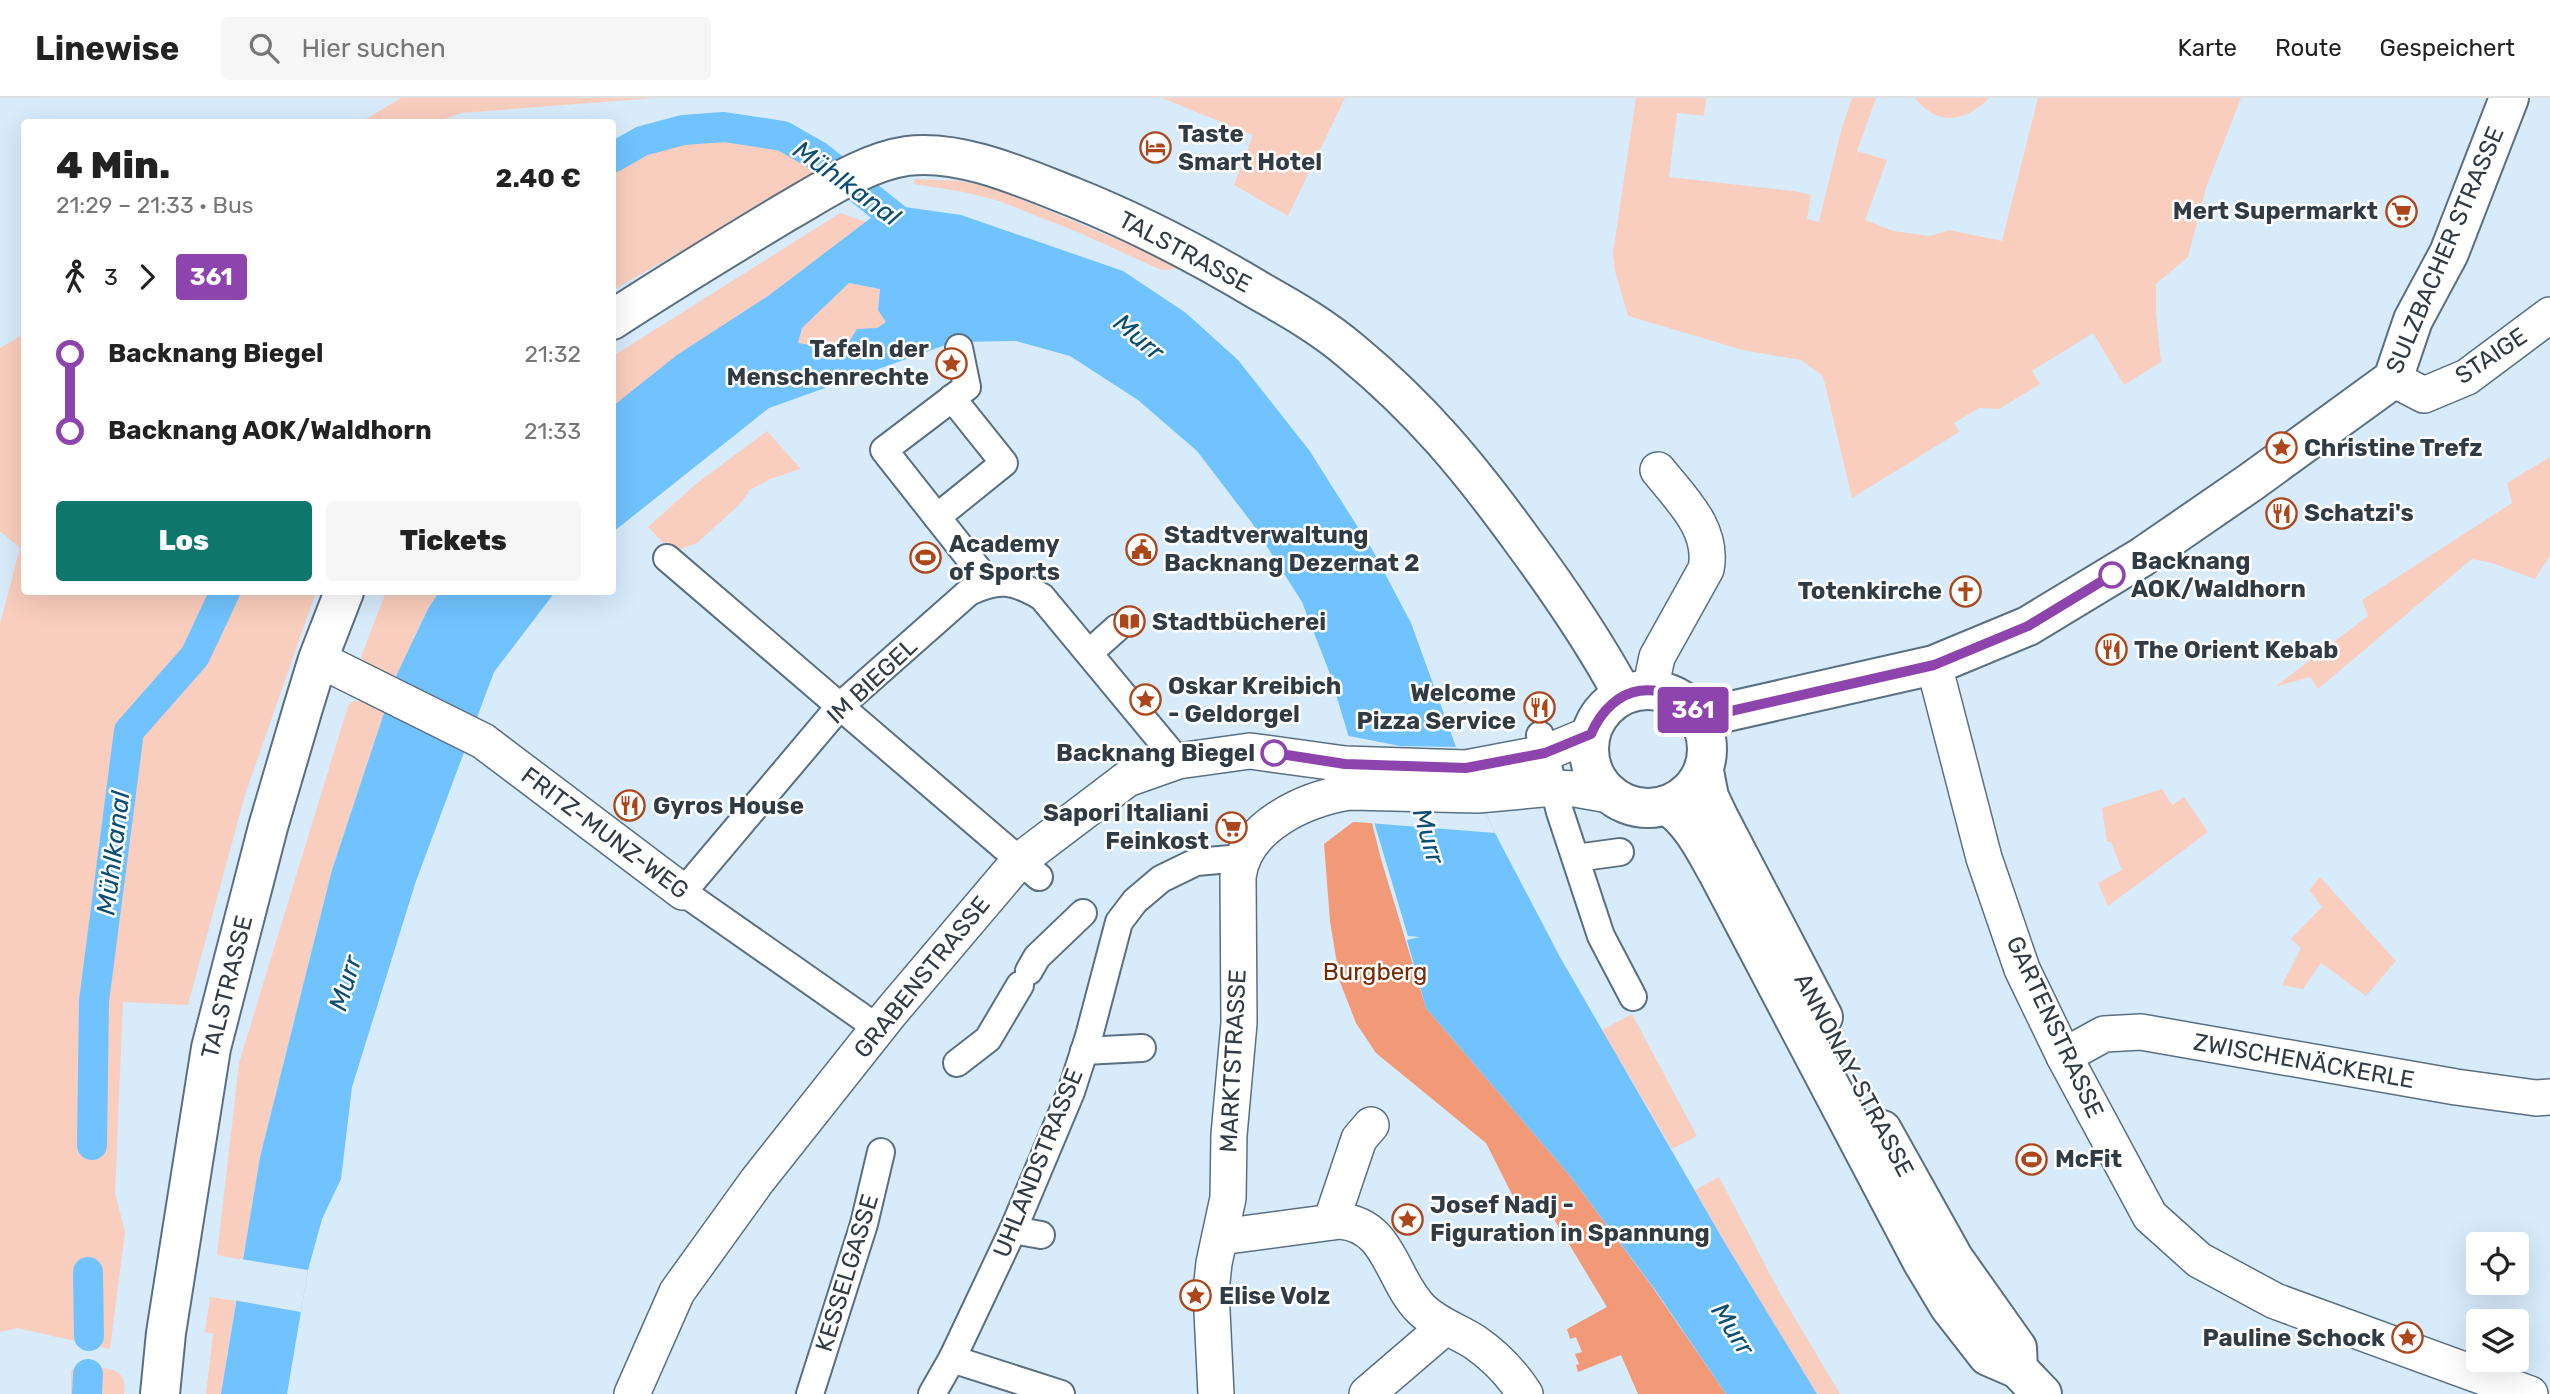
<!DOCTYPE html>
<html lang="de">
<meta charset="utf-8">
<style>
body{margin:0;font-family:Rubik,sans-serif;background:#f6f6f6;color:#222;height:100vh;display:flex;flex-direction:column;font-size:26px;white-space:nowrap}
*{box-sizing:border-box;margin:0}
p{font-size:23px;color:#767676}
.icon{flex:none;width:38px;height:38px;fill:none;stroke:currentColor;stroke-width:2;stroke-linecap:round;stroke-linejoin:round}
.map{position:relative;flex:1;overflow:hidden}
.details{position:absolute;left:21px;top:21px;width:595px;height:476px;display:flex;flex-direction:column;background:#fff;border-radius:7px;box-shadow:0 7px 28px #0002}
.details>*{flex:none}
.badge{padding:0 14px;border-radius:5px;font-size:24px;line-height:46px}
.controls{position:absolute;left:2466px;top:1134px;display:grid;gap:14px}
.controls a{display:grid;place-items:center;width:63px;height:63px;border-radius:7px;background:#fff;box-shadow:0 7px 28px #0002;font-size:35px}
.map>.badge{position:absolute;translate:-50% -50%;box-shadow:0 0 0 4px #fff}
.legs{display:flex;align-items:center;gap:10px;height:77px;padding:0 35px;font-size:23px}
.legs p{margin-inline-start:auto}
.headline{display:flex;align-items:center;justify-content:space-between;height:119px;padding:0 35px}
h1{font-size:38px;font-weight:800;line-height:52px}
.action{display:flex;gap:14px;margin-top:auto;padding:14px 35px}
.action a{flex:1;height:80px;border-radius:7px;background:#0f766e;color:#fff;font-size:28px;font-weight:800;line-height:80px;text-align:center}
.action a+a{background:#f6f6f6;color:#222}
ul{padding:0 35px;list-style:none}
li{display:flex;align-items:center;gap:24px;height:77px;font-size:26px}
li i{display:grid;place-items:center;width:10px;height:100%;margin:0 9px;background:currentColor}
li i::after{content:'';width:18px;height:18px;margin:-9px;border:5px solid;border-radius:50%;background:#fff}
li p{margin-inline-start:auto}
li:first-child i{background:linear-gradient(#0000 50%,currentColor 0)}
li:last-child i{background:linear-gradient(currentColor 50%,#0000 0)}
header{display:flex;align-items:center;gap:42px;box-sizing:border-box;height:98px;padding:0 35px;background:#fff;border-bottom:2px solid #e0e0e0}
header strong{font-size:33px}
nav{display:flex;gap:38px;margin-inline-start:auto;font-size:24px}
.search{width:490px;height:63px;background:#f6f6f6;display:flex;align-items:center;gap:18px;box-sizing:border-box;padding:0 24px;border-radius:7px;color:#767676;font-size:26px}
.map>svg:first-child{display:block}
</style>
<header>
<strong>Linewise</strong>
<div class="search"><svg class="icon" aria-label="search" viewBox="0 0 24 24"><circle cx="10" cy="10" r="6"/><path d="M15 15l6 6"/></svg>Hier suchen</div>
<nav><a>Karte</a><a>Route</a><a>Gespeichert</a></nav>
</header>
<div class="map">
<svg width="2550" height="1296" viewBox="0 0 2550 1296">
<rect width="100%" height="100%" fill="#d7ebfb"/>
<!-- green -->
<g fill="#facebe">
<polygon points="401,0 655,0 461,15 437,24 361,24"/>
<polygon points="1162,0 1345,0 1288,118 1234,87 1253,37"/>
<polygon points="1636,0 1706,0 1704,18 1677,15 1669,79 1794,93 1811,97 1807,121 1819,124 1841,33 1852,0 1876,0 1857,53 1887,62 1865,122 1893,133 1930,138 1949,132 2002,143 2038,0 2241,0 2206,90 2188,159 2156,186 2156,216 2161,264 2124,287 2093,235 2032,273 2040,286 1999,311 1979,310 1954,325 1959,334 1852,400 1823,278 1801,262 1743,252 1628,218 1615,173 1613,155"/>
<path d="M1915,0H1989C1965,24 1938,29 1915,0Z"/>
<polygon points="699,37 733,38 775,45 825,72 613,192 612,75 667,44"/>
<polygon points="915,81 963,83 1002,93 1185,170 1161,172 1080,135 999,103 964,94 914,86"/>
<polygon points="840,115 866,124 768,198 677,258 613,309 613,258"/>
<polygon points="849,185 880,191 878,212 887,224 877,230 858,232 849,244 811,247 798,245 802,230"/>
<polygon points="24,236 24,494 316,494 245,697 188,907 123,904 115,1095 125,1134 110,1251 17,1230 0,1234 0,526 20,450 0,433 0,250"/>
<polygon points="767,333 801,371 770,381 750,392 740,406 697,445 672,454 648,429 696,386"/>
<polygon points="2550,359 2550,458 2535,481 2492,465 2472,461 2318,591 2310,579 2275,589 2368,518 2362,502 2512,405 2507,385"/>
<polygon points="386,494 439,494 428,511 394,583 370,570 361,559"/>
<polygon points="353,603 361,603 385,614 332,772 260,1059 243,1162 217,1157 239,965 348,608"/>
<polygon points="2162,691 2172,707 2184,699 2208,734 2108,808 2098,785 2122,772 2111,744 2107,744 2102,710"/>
<polygon points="2320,779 2396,863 2366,898 2321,865 2303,891 2282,887 2301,850 2291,841 2322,809 2309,792"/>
<polygon points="1632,916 1697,1038 1672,1051 1602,932"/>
<polygon points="1719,1079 1780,1195 1840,1296 1817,1296 1725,1145 1695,1092"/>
<polygon points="210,1199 236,1203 221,1296 206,1296 213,1236 205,1234"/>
<path d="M104,1270C121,1273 126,1278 124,1296H71V1272Z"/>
</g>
<!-- forest -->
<polygon fill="#f29978" points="1353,724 1372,725 1381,761 1426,910 1571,1079 1651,1187 1726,1296 1638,1296 1621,1257 1578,1274 1576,1267 1579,1266 1575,1256 1582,1254 1576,1239 1570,1241 1567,1231 1607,1209 1543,1103 1521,1114 1486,1045 1376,955 1356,925 1340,884 1330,823 1324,746"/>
<!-- water -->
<g fill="#70c3fe" fill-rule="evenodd">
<path d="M905,109L961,117L1123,173L1186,215L1238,262L1309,352L1373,453L1411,525L1456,649L1495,735L1560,859L1725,1145L1817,1296H1726L1656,1193L1571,1079L1426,910L1407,842L1420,839L1408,838L1330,576L1302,504L1252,425L1197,353L1138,302L1070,258L1016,243L954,244L769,310L613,434V308L677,257L768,198L876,116ZM849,185L880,191L878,212L886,224L877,230L857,231L849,244L811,247L798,245L802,230Z"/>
<polygon points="439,494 555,494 494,574 416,783 352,989 341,1081 322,1121 308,1172 287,1296 221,1296 260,1059 332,772 397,576 428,511"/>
</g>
<!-- pier -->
<g fill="#d7ebfb">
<polygon points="1344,637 1400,648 1456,649 1495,735 1369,725"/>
<polygon points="240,1161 308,1172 301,1214 233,1202"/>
</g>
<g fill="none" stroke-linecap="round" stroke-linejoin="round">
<!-- canal -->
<g stroke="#70c3fe" stroke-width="30">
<polyline points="612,60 642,43 683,32 724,29 783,38 818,58 918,138"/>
<polyline points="92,1047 94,903 129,633 195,558 225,494"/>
<polyline points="88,1174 89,1238"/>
<polyline points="87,1296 88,1276"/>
</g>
<defs>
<g id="pedestrian">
<polyline points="959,250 967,289 884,352 989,485"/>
<polyline points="937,419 1004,365 952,300"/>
<polyline points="667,460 1039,779"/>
<polyline points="1089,555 1117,530"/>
<polyline points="1540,637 1560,714 1601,838 1633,899"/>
<polyline points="1576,760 1620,754"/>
<polyline points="1029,873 1037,859 1083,815"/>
<path d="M879,931L683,794L840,608L969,494C999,480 1013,482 1042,499L1178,663"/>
<polyline points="1084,953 1142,950"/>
<polyline points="957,965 988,941 1020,887"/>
<polyline points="1013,1132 1041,1137"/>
<polyline points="952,1261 1061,1296"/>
<polyline points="810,1296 864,1126 881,1054"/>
<polyline points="932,1296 952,1261 1013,1132 1071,994 1089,938 1119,824 1135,803 1161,781 1196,764 1242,760"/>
</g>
<g id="minor">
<polyline points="2393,281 2424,297 2467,279 2550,217"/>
<polyline points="318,561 483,643 683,794"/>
<polyline points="1934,567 1984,760 2022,871 2064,958 2150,1118 2199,1162 2275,1203 2530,1296"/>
<path d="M1650,592L1657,559L1706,471C1714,431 1681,401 1658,372"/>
<polyline points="2064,958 2104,936 2141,934 2456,989 2536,1000 2550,999"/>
<polyline points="1331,1124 1359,1041 1371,1027"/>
<path d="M1220,1139L1340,1123C1390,1127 1391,1181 1421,1211C1437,1227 1458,1233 1476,1245C1496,1259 1512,1276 1525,1296"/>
<polyline points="632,1296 677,1194 757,1083 891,914 1019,763 1127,681 1178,663 1250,653 1345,666 1466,670 1545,655 1591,636"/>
<path d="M1216,1296L1211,1193L1214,1165L1228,1100L1229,1037L1239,925L1238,779C1244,728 1305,701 1350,694L1478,697L1554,690L1575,691L1609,697"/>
<polyline points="1367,1296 1445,1229"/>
</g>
<g id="tertiary">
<path d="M612,222C670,184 728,149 786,114C823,93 865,64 907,58C961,51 1024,80 1073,99C1138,125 1201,158 1261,194C1293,212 1324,230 1352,254C1422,312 1469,369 1522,442C1559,492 1594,543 1623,597"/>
<circle cx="1648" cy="651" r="59"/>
<polyline points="1700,620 1934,567 2028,528 2142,459 2251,384 2393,281 2413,222 2449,155 2509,0"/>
<polyline points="1704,673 1709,699 1719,720 1823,919"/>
<path d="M1667,707C1691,723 1704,750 1718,775L1922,1163L1949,1208L1988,1258L2018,1271L2042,1296"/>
<polyline points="1882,1032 1954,1161 2017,1250 2018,1271"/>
<polyline points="160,1296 166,1235 211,950 268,729 303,610 318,561 344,494"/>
</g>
</defs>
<!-- pedestrian casing -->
<use href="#pedestrian" stroke="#5a7081" stroke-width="30"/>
<!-- minor casing -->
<use href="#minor" stroke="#5a7081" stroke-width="38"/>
<!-- tertiary casing -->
<use href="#tertiary" stroke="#5a7081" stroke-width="42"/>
<!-- pedestrian -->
<use href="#pedestrian" stroke="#fff" stroke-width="26"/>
<!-- minor -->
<use href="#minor" stroke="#fff" stroke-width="35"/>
<!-- tertiary -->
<use href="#tertiary" stroke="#fff" stroke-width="38"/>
</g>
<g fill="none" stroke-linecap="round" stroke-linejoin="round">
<defs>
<path id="line-1" d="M1274,655L1345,666L1466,670L1545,655L1591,636C1613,585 1663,577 1700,620L1934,567L2028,528L2112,477"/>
</defs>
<!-- line-1 casing -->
<use href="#line-1" stroke="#fff" stroke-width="16"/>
<!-- line-1 -->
<use href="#line-1" stroke="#8e44ad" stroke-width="10"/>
</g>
<!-- icons -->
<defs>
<symbol id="hotel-ring" viewBox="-11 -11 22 22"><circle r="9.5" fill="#fff" stroke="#ac461b" stroke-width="1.5"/><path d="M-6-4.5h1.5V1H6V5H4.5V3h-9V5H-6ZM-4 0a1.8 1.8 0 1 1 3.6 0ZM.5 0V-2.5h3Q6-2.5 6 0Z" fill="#ac461b"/></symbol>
<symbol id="supermarket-ring" viewBox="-11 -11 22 22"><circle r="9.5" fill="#fff" stroke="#ac461b" stroke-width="1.5"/><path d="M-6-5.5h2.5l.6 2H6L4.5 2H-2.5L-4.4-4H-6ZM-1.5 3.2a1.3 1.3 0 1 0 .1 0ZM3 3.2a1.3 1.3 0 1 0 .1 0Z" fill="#ac461b"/></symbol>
<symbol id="sight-ring" viewBox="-11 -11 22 22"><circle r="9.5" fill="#fff" stroke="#ac461b" stroke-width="1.5"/><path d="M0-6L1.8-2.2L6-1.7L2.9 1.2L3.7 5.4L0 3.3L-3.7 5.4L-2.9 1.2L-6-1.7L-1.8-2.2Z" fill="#ac461b"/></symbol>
<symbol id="restaurant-ring" viewBox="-11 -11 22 22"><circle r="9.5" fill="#fff" stroke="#ac461b" stroke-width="1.5"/><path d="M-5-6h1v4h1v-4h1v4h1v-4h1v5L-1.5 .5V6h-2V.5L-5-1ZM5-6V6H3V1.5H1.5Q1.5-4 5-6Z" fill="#ac461b"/></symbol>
<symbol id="civic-ring" viewBox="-11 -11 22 22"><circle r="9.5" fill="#fff" stroke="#ac461b" stroke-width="1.5"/><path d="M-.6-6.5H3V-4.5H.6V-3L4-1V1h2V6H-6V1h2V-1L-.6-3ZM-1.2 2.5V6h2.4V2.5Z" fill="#ac461b"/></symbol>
<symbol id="stadium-ring" viewBox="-11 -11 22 22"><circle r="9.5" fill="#fff" stroke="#ac461b" stroke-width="1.5"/><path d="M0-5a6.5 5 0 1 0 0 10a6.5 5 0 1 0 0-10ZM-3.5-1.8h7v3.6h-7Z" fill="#ac461b"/></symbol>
<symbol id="church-ring" viewBox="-11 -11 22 22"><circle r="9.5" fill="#fff" stroke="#ac461b" stroke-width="1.5"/><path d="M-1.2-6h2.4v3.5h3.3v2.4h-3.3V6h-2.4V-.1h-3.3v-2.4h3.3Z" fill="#ac461b"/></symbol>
<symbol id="library-ring" viewBox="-11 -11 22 22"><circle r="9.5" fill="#fff" stroke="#ac461b" stroke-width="1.5"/><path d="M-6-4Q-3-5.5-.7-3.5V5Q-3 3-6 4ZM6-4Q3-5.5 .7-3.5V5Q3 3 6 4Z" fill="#ac461b"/></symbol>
</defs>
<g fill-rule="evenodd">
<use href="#hotel-ring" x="1138" y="32" width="35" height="35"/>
<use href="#supermarket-ring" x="2384" y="96" width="35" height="35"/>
<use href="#sight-ring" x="934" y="248" width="35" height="35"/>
<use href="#sight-ring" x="2264" y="332" width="35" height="35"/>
<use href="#restaurant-ring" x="2264" y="398" width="35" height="35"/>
<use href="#civic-ring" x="1124" y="434" width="35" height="35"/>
<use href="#stadium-ring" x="908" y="442" width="35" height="35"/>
<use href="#church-ring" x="1948" y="476" width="35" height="35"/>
<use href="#library-ring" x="1112" y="506" width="35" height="35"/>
<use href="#restaurant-ring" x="2094" y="534" width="35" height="35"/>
<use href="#sight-ring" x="1128" y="584" width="35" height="35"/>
<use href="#restaurant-ring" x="1522" y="592" width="35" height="35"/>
<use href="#restaurant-ring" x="612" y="690" width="35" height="35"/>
<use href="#supermarket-ring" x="1214" y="712" width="35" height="35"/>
<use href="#stadium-ring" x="2014" y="1044" width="35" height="35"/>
<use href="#sight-ring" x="1390" y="1104" width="35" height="35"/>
<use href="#sight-ring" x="1178" y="1180" width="35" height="35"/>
<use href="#sight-ring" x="2390" y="1222" width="35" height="35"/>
</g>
<!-- markers -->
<g fill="#fff" stroke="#8e44ad" stroke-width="3.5">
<circle cx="2112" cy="477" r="12"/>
<circle cx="1274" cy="655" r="12"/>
</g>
<g text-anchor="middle" stroke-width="5" stroke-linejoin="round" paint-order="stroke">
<!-- poi labels -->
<g font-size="24" font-weight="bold" fill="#313b43" stroke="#fff" text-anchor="start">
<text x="1178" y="44">Taste<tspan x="1178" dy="28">Smart Hotel</tspan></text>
<text x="2378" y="121" text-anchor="end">Mert Supermarkt</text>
<text x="929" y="259" text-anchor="end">Tafeln der<tspan x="929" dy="28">Menschenrechte</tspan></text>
<text x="2304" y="358">Christine Trefz</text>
<text x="2304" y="423">Schatzi's</text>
<text x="1164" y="445">Stadtverwaltung<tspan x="1164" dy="28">Backnang Dezernat 2</tspan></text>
<text x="949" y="454">Academy<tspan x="949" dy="28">of Sports</tspan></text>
<text x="1942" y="501" text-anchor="end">Totenkirche</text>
<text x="1152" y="532">Stadtbücherei</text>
<text x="2134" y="560">The Orient Kebab</text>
<text x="1168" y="596">Oskar Kreibich<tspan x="1168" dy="28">- Geldorgel</tspan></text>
<text x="1516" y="603" text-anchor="end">Welcome<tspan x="1516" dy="28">Pizza Service</tspan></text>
<text x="653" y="716">Gyros House</text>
<text x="1209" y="723" text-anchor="end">Sapori Italiani<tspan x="1209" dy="28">Feinkost</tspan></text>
<text x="2055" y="1069">McFit</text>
<text x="1430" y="1115">Josef Nadj -<tspan x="1430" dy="28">Figuration in Spannung</tspan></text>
<text x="1219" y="1206">Elise Volz</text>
<text x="2385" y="1248" text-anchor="end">Pauline Schock</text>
</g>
<!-- street labels -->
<g font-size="24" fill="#313b43" stroke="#fff">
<text transform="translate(2445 152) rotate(-67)" y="8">SULZBACHER STRASSE</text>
<text transform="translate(1185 154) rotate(28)" y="8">TALSTRASSE</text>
<text transform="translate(2491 258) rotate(-34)" y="8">STAIGE</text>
<text transform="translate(872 583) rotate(-43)" y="8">IM BIEGEL</text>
<text transform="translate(605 735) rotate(37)" y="8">FRITZ-MUNZ-WEG</text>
<text transform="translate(922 879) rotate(-51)" y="8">GRABENSTRASSE</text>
<text transform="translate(227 889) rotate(-76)" y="8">TALSTRASSE</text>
<text transform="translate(2055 929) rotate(65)" y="8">GARTENSTRASSE</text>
<text transform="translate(1233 963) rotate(-87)" y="8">MARKTSTRASSE</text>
<text transform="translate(2304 963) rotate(10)" y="8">ZWISCHENÄCKERLE</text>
<text transform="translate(1854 977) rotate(62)" y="8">ANNONAY-STRASSE</text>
<text transform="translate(1038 1065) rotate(-68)" y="8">UHLANDSTRASSE</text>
<text transform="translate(847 1175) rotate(-73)" y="8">KESSELGASSE</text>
</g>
<!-- stop labels -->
<g font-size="24" font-weight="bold" fill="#313b43" stroke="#fff" text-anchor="start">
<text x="2131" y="471">Backnang<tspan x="2131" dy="28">AOK/Waldhorn</tspan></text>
<text x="1255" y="663" text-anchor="end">Backnang Biegel</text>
</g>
<!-- park labels -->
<g font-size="24" fill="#772904" stroke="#fff">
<text x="1375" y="882">Burgberg</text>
</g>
<!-- water labels -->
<g font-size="26" font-style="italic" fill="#0b4d73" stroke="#fff">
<text transform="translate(847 85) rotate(36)" y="9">Mühlkanal</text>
<text transform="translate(1139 239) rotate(40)" y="9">Murr</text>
<text transform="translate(1429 738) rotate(74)" y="9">Murr</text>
<text transform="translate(113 755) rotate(-83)" y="9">Mühlkanal</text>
<text transform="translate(345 885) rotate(-73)" y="9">Murr</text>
<text transform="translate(1733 1231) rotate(57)" y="9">Murr</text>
</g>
</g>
</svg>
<div class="controls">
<a><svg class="icon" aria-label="locate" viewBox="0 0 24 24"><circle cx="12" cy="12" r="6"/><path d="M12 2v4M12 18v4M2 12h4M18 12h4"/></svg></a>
<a><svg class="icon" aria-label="layers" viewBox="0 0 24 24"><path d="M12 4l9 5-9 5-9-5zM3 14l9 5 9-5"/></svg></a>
</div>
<b class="badge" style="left:1693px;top:612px;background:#8e44ad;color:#fff">361</b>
<section class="details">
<div class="headline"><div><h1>4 Min.</h1><p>21:29 – 21:33 · Bus</p></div><b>2.40 €</b></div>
<div class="legs"><svg class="icon" aria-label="walk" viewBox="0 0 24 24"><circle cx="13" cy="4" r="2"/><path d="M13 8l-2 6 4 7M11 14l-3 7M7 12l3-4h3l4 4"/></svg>3<svg class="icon" aria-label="forward" viewBox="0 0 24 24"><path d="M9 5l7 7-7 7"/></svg><b class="badge" style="background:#8e44ad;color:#fff">361</b></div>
<ul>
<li><i style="color:#8e44ad"></i><b>Backnang Biegel</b><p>21:32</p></li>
<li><i style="color:#8e44ad"></i><b>Backnang AOK/Waldhorn</b><p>21:33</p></li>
</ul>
<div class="action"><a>Los</a><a>Tickets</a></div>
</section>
</div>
